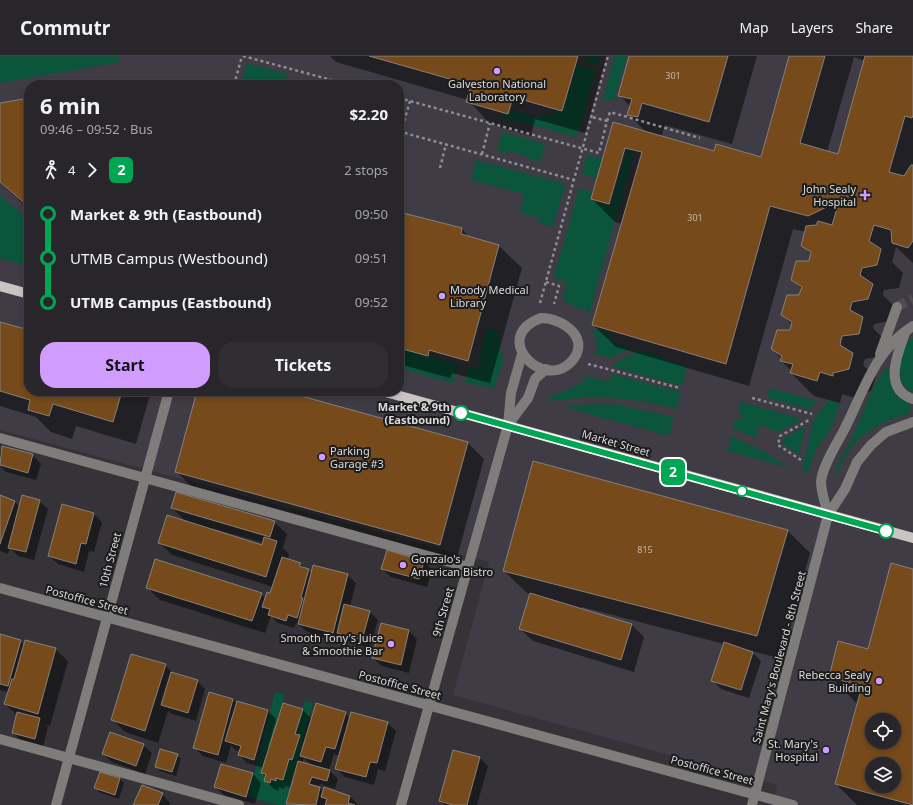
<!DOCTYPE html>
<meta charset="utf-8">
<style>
body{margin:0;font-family:"Noto Sans",sans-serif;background:#302e32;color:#f1f3f6;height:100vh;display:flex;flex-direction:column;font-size:15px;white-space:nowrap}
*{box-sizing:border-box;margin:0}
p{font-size:13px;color:#a5a5a8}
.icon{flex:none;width:22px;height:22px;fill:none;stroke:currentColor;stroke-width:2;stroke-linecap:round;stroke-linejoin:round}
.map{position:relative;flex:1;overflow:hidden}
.side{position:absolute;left:24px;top:24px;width:380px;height:316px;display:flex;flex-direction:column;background:#28262a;border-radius:16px;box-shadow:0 2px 6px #0003,0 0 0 1px #444347}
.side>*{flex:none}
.badge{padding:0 8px;border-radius:6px;font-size:14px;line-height:26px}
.controls{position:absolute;left:865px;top:657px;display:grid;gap:8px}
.controls a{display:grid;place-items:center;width:36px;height:36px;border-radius:50%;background:#28262a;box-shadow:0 2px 6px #0003,0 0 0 1px #444347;font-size:20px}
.map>.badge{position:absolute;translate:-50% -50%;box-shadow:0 0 0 2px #fff}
.legs{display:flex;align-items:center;gap:6px;height:44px;padding:0 16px;font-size:13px}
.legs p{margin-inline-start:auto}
.head{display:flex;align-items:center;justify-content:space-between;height:68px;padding:0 16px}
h1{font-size:22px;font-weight:700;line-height:30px}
.primary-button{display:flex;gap:8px;margin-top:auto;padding:8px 16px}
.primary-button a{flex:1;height:46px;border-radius:16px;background:#d09dff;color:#111;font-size:16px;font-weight:700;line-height:46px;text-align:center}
.primary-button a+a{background:#302e32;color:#f1f3f6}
ul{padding:0 16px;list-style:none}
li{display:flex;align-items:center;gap:14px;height:44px;font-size:15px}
li i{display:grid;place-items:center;width:6px;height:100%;margin:0 5px;background:currentColor}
li i::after{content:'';width:10px;height:10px;margin:-5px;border:3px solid;border-radius:50%;background:#28262a}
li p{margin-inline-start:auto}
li:first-child i{background:linear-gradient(#0000 50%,currentColor 0)}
li:last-child i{background:linear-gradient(currentColor 50%,#0000 0)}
header{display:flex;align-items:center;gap:24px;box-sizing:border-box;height:56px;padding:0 20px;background:#28262a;border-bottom:1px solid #444347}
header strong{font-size:19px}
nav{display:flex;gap:22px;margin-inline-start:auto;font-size:14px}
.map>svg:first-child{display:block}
</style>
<header>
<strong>Commutr</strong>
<nav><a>Map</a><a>Layers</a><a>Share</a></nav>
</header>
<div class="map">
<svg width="913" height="749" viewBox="0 0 913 749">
<rect width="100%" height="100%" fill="#353338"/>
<!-- built -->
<path fill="#3f3c46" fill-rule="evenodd" d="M0,0H913V749H772L777,729L453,639L489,506L0,374ZM29,29H399V335H29ZM872,664H894V686H872ZM872,708H894V730H872Z"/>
<!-- green -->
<g fill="#0b553c">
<polygon points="0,0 120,0 119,6 115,7 0,27"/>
<polygon points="587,0 599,0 597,9 586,5"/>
<polygon points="615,0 627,0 614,45 603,43"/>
<polygon points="247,7 287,18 285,28 289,29 241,29"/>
<polygon points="576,9 596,14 577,81 502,61 503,56 508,58 510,54 540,62 541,58 553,60 554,53 563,56 569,32 579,35 570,32"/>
<polygon points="502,76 545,88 540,106 527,102 527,100 509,95 508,97 497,95"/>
<polygon points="627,94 634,97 589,258 583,251 581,254 563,244 567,226 554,222 579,132 592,136 590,144 611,150"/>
<polygon points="587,99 602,103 596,122 582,118"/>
<polygon points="476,104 565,128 553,171 539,167 540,162 520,156 524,138 471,124"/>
<polygon points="0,139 29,164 29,210 0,202"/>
<polygon points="487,272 500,276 499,286 503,305 494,333 465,326 469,311 477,313"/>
<polygon points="590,272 612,278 610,283 613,287 631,292 611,302 594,298 595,294 597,294 596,281 593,274 590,274"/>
<path d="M913,281V336C891,328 899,293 913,281Z"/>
<polygon points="399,292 458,308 453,327 399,312"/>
<polygon points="638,294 661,300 662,303 687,310 682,330 613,311 613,309"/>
<path d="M886,312H888L893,332L909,348L911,355L908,358L889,364L868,375L851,391L836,418C836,405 846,395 851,384C863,360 869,334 886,312Z"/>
<path d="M611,318L681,336L676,353C632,341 594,339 549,345V342C562,334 575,333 586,324L583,321L584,320L609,326Z"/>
<polygon points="770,332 817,345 810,353 767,342"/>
<polygon points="831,344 840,348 830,374 815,395 808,416 802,416 813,365 828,345"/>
<polygon points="740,346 799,362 798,366 779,376 759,369 756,382 732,372 735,364 742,364 739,351"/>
<polygon points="596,348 618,349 674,361 669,380 564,351"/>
<polygon points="806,370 799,398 782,387 783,383"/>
<polygon points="731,380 759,393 790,412 728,395"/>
<polygon points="275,636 285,639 261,717 266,718 264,725 275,725 276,722 283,724 289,703 293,704 300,680 295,678 305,645 313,647 285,749 278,749 248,741"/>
</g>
<!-- shadow -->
<g fill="#0007" fill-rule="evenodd">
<polygon points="330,0 607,0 585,77 535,63 531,80 490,68 468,44 336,6"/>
<path d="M630,0H757L732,88L665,69L661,81L715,96L762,102L790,0H913V207L896,191L892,206L903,217L899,232L884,234L883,239L895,251L891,265L874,268L873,272L886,285L881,300L865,303L863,309L876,321L871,335L856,339L855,342L842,338L840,347L814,340L791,317L792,315L781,305L782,303L772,293L790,275L792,269L782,258L800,240L802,233L792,223L810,206L812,199L802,189L806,176L793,173L749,330L616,291L593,269L622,168L615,166L592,143L614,67L647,77L628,58L631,51L619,39ZM854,1L865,5L838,99L827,96Z"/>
<polygon points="115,25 119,29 95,29"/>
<polygon points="29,43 29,153 0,127 0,49"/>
<polygon points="399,157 462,173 470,182 499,190 522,212 490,327 452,317 450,322 399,308"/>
<polygon points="0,267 29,275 29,335 151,335 136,388 76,370 72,383 51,376 36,361 0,350"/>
<polygon points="199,335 279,335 468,387 484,403 456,505 193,432 176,415"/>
<polygon points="2,391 32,399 41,408 36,424 6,416 0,410 0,397"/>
<polygon points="0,440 15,446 20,451 39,445 48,453 34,504 18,500 10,492 8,498 0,495"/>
<path d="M172,452L274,466L287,478L283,492L289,498L288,504L300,508L312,517L347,519L356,527L350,550L369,555L378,564L370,592L346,585L342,581L341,585L308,576L296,567L294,572L278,567L271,560L265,577L160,544L147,531L261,538L266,543L271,538L273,531L172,499L160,487L187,466ZM214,473L264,487L263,490L214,475Z"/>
<polygon points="94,458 102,466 94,496 89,495 84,516 58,508 49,500"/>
<polygon points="788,475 810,497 780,602 751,595 761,605 749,642 721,633 712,624 724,588 582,551 581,553 632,569 644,581 634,616 533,585 520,573 531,538 527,537 504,515"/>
<polygon points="387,496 424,506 432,514 427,531 391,521 382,513"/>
<path d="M913,514V749H857L836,728L858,649L830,620L869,594ZM872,664H894V686H872ZM872,708H894V730H872Z"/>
<polygon points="382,568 409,575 417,583 409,617 382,610 373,602"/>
<polygon points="0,579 20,585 25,589 55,593 68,605 50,670 45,668 48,671 43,691 21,685 13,677 17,659 5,648 9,636 0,634"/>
<polygon points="165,609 174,618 197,625 205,633 196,665 170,657 168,655 158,687 125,676 113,664"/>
<path d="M210,637L233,644L237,648L268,655L276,663L268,691H270L303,654L312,663L345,657L350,662L387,667L396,675L385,715L378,713L374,729L345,721L336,712L340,700L334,698L329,714L338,723L335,733L320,728L319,732L324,736L350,740L358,749H289L287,748L292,732L285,730L284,733L279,731L278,735L274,733L265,724L266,721L262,717L263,712L247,707L239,699L240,695L235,694L231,689L226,707L203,700L195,692ZM304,702L312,710L302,707Z"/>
<polygon points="143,689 152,697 145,718 112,706 103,698"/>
<polygon points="177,699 181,703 176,720 160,715 156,711"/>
<polygon points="480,702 488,710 477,749 445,749 441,745"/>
<polygon points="222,709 253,718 261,727 255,748 224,739 215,731"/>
<polygon points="100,717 120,723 124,727 119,743 99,736 96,732"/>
<polygon points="162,738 170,747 169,749 134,749"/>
</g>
<!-- building -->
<g fill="#764a1a" stroke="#85817d" fill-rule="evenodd">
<polygon points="369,0 578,0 562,55 513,41 508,58 466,46 471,29"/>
<polygon points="629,0 728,0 709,66 642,47 638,61 627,59 632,43 618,40"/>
<polygon points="789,0 825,0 800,87 838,98 865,0 913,0 913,59 912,62 905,60 889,116 904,120 911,109 913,109 913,185 908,192 892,187 891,174 874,169 869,185 881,193 877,209 862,212 860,219 873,228 868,243 852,246 850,254 863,261 859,278 842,280 840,289 853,297 849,313 833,317 833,320 820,316 817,325 790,317 793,308 780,305 782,300 771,293 777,274 790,274 792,266 781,259 787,239 799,239 802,231 791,224 796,205 809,205 811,196 801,190 806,170 816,169 818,165 832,169 838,149 833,148 808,160 770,150 726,308 592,269 642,96 625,92 609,148 591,143 613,66 714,95 716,88 761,101"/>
<polygon points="115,24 114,29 90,29"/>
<polygon points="131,26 151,29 130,29"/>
<polygon points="29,42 29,151 0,126 0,47"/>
<polygon points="399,156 462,172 461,178 499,189 468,305 429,294 428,300 399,292"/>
<polygon points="0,266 29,274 29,335 122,335 113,366 53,348 49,360 28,354 30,344 0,335"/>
<polygon points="197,335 283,335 468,386 440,489 175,416"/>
<polygon points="2,390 33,398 28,417 0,409"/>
<polygon points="533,405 788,474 757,580 503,515"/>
<polygon points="176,436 275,465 270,481 171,452"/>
<polygon points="0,439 15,445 0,488"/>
<polygon points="22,439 40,444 26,496 8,492"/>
<polygon points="62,448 94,457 86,488 81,487 76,508 48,500"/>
<polygon points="167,459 262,489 264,481 277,485 266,521 158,487"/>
<polygon points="387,494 424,505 419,523 381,513"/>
<polygon points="282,501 301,507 299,510 309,513 301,541 303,542 297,562 288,559 286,565 268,559 270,553 262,551 267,536 270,537"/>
<polygon points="155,503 262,537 252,565 146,532"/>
<path d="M891,507L913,513V749L835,728L862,630L829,621L838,585L868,593ZM872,664H894V686H872ZM872,708H894V730H872Z"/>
<polygon points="313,509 348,518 333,577 298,568"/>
<polygon points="530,537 632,568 621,604 519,573"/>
<polygon points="344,548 370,555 362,584 337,577"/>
<polygon points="381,567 409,574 401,609 372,602"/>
<polygon points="0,578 21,584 8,630 0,628"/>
<polygon points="25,584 56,592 38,658 4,648 12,623 14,623"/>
<polygon points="724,586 753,596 741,634 711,625"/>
<polygon points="131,598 166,608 145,675 111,664"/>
<polygon points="171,616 198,624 188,657 161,649"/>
<polygon points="209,636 233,643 218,699 193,692"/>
<polygon points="237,645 268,654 254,704 238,699 241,690 225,685"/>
<polygon points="283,647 303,653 295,678 300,679 292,704 289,703 283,724 276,722 276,725 271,723 270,727 264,725 266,718 261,717"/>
<polygon points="316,647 346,656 335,693 326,691 321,706 300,700"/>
<polygon points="17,656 40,662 35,683 12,677"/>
<polygon points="351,656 388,666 377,707 370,706 366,721 335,713"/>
<polygon points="110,676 144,688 136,710 102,698"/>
<polygon points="160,693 178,698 172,716 155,711"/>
<polygon points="453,694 480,701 467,749 453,749 439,745"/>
<polygon points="298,705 330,714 327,725 312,721 309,728 320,731 316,749 286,748"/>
<polygon points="221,708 253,717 246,741 214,731"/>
<polygon points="100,716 120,722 115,739 94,732"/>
<polygon points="142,729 163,737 158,749 133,749"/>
<polygon points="324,731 350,740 348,747 355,749 325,749 327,743 321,741"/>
</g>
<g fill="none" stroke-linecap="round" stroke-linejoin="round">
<!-- minor-tunnel -->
<polyline stroke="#4e4c51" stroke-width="10" stroke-dasharray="10 5" stroke-linecap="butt" points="897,251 913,243"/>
<!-- path -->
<g stroke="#8e8e91" stroke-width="2.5" stroke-dasharray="3 3" stroke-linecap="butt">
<polyline points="243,0 350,29"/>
<polyline points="234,29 242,0"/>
<polyline points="399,42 599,97 607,65 592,61"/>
<polyline points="410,45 401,76 574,124"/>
<polyline points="607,65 610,56 700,82"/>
<polyline points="482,98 490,67"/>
<polyline points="440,112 446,88"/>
<polyline points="546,226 559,230 554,248"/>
<polyline points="540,247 608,0"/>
<polyline points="588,308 680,332"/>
<polyline points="752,342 812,358"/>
<polyline points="801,404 778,389 780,380 811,363"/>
</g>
<!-- minor -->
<g stroke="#7f7d7c" stroke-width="10">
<path d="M541,262C564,262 593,284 570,307C542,334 490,281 541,262Z"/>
<path d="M905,277C898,297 882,333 913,343"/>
<polyline points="880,298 897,251"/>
<polyline points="508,369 528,342 535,323 546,313"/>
<polyline points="0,382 468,511"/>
<path d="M828,459C826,450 821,436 821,426C822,411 836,389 843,376C863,338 874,294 913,270"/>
<polyline points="0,532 793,749"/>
<polyline points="0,683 239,749"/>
<polyline points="56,749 169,335"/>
<polyline points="401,749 508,369 511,337 522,298"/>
<polyline points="752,749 828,459 845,433 857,406 871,389 886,376 913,366"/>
</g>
<!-- major -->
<g stroke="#cac5c3" stroke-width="10">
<polyline points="0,230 29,238"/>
<polyline points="382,335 913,482"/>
</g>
</g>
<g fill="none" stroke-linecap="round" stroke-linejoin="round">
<defs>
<polyline id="line-1" points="461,357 886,475"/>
</defs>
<!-- line-1 casing -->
<use href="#line-1" stroke="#fff" stroke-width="9"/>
<!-- line-1 -->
<use href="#line-1" stroke="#00a651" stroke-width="6"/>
</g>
<!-- markers -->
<g fill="#d09dff" stroke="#1c1c1d" stroke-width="1.5">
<circle cx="497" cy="15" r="4"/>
<path d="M863 133h4v4h4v4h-4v4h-4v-4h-4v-4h4z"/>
<circle cx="442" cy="240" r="4"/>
<circle cx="322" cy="401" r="4"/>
<circle cx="403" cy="509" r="4"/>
<circle cx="391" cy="588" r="4"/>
<circle cx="879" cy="625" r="4"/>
<circle cx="826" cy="694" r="4"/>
</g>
<g fill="#fff" stroke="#00a651" stroke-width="2">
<circle cx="461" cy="357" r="7"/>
<circle cx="742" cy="435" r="5"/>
<circle cx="886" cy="475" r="7"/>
</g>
<g text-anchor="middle" stroke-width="4" stroke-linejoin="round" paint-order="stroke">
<!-- number labels -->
<g font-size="9" fill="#c2b7ac">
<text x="673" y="23">301</text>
<text x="695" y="165">301</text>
<text x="645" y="497">815</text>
</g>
<!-- poi labels -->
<g font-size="11" fill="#dbdbdd" stroke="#1c1c1d" text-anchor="end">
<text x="497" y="32" text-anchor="middle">Galveston National<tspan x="497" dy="13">Laboratory</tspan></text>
<text x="856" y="137">John Sealy<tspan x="856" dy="13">Hospital</tspan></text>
<text x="450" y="238" text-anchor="start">Moody Medical<tspan x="450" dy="13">Library</tspan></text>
<text x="330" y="399" text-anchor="start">Parking<tspan x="330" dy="13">Garage #3</tspan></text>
<text x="411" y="507" text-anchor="start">Gonzalo's<tspan x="411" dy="13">American Bistro</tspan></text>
<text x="383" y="586">Smooth Tony's Juice<tspan x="383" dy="13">&amp; Smoothie Bar</tspan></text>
<text x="871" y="623">Rebecca Sealy<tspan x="871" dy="13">Building</tspan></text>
<text x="818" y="692">St. Mary's<tspan x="818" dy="13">Hospital</tspan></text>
</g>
<!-- stop labels -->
<g font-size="11" font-weight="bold" fill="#dbdbdd" stroke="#1c1c1d" text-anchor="end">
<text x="450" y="355">Market &amp; 9th<tspan x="450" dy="13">(Eastbound)</tspan></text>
</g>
<!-- street labels -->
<g font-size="11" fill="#dbdbdd" stroke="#1c1c1d">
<text transform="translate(616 387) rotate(16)" y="4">Market Street</text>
<text transform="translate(110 504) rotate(-75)" y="4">10th Street</text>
<text transform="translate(87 544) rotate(15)" y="4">Postoffice Street</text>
<text transform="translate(443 556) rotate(-74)" y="4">9th Street</text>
<text transform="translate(779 601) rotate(-75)" y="4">Saint Mary's Boulevard - 8th Street</text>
<text transform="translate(400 629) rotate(15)" y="4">Postoffice Street</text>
<text transform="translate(712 714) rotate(15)" y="4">Postoffice Street</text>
</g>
</g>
</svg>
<div class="controls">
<a><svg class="icon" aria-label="locate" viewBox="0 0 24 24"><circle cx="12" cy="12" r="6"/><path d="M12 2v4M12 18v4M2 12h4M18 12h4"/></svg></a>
<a><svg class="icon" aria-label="layers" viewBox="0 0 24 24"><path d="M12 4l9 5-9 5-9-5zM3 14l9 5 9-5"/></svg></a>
</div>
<b class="badge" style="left:673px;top:416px;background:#00a651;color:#fff">2</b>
<section class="side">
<div class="head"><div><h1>6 min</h1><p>09:46 – 09:52 · Bus</p></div><b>$2.20</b></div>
<div class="legs"><svg class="icon" aria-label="walk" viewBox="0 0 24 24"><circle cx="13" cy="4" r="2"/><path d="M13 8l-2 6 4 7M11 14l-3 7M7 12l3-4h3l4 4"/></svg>4<svg class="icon" aria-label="forward" viewBox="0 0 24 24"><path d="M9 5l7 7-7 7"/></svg><b class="badge" style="background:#00a651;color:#fff">2</b><p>2 stops</p></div>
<ul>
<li><i style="color:#00a651"></i><b>Market &amp; 9th (Eastbound)</b><p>09:50</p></li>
<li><i style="color:#00a651"></i><span>UTMB Campus (Westbound)</span><p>09:51</p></li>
<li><i style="color:#00a651"></i><b>UTMB Campus (Eastbound)</b><p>09:52</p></li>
</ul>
<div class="primary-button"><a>Start</a><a>Tickets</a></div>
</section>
</div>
